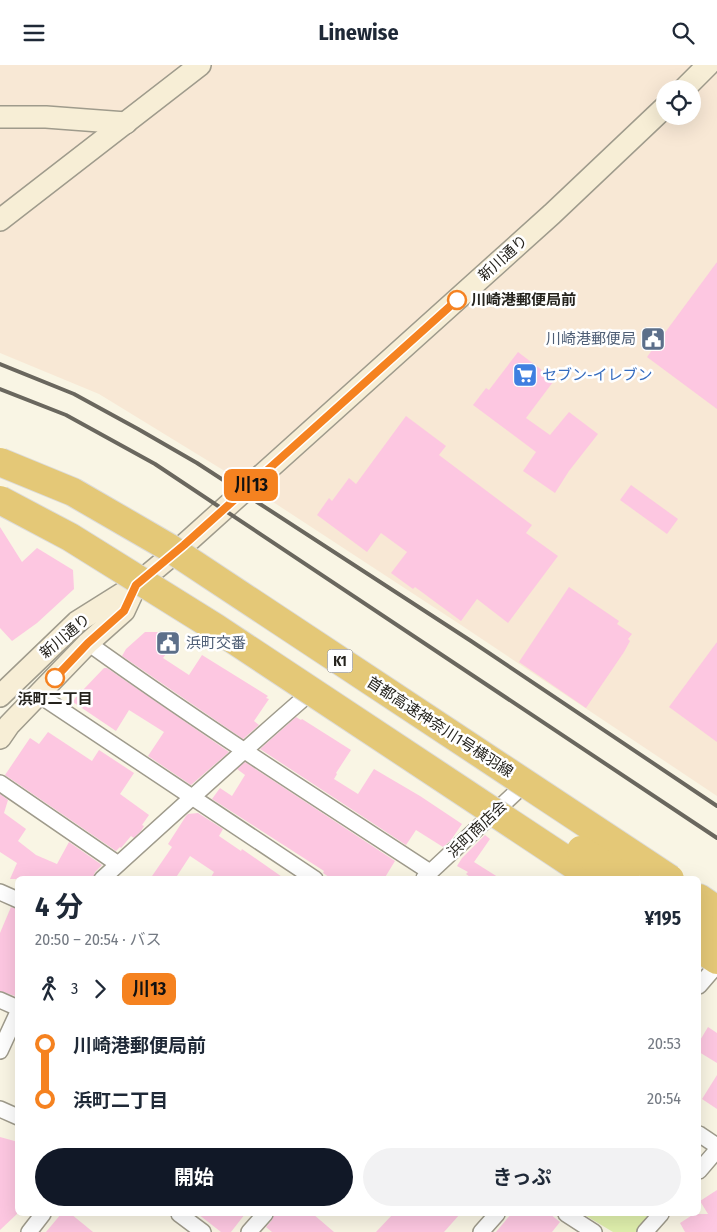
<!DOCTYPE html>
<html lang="ja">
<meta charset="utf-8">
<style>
body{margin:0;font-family:"Fira Sans Condensed","Noto Sans JP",sans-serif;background:#f2f2f3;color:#1f2937;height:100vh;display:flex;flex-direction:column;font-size:19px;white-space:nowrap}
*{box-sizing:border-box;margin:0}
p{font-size:16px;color:#747a83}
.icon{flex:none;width:28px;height:28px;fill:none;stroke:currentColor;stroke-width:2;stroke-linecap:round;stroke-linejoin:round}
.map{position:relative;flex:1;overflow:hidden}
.drawer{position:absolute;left:15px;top:811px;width:686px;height:340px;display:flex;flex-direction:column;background:#fff;border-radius:8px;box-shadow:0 5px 20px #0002}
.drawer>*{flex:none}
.badge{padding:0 10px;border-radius:8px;font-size:18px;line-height:32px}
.buttons{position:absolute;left:656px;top:15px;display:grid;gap:10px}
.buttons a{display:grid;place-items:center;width:45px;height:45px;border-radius:50%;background:#fff;box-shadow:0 5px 20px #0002;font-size:25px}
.map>.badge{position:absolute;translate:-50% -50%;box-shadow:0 0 0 2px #fff}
.legs{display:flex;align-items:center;gap:8px;height:55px;padding:0 20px;font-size:16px}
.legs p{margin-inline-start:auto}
.head{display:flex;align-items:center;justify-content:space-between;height:85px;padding:0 20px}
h1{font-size:28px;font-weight:700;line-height:38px}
.cta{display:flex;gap:10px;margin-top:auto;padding:10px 20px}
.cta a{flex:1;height:58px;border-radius:30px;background:#111827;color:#fff;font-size:20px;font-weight:700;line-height:58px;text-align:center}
.cta a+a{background:#f2f2f3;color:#1f2937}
ul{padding:0 20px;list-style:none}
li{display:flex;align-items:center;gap:18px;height:55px;font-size:19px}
li i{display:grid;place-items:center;width:8px;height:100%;margin:0 6px;background:currentColor}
li i::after{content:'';width:12px;height:12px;margin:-6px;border:4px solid;border-radius:50%;background:#fff}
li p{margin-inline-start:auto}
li:first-child i{background:linear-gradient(#0000 50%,currentColor 0)}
li:last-child i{background:linear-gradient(currentColor 50%,#0000 0)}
header{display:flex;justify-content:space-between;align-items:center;height:65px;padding:0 20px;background:#fff;font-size:22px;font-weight:700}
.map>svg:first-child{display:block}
</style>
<header><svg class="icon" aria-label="menu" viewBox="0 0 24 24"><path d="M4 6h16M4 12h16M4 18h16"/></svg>Linewise<svg class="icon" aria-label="search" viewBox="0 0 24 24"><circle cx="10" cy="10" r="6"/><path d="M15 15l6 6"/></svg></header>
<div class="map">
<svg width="717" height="1167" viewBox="0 0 717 1167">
<rect width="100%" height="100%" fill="#f9f5e4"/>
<!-- industrial -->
<path fill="#f8e8d5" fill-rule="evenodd" d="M0,0H717V731L461,560L241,416L99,329L0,288ZM665,24H692V51H665Z"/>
<!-- green -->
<polygon fill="#e0f0ad" points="583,1149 653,1149 636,1167 613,1167"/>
<!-- building -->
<g fill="#fdc7e1">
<polygon points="717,197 717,344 647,292"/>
<polygon points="518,287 547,309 546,311 553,317 526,353 550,370 569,347 598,369 569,406 555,428 523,406 536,387 473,340 486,323 489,325"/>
<polygon points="406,351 446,381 439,390 532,460 526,468 558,491 508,558 477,534 461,556 415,522 413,524 391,508 407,487 381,468 367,487 317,450 329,433 332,436 349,413 356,419"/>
<polygon points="631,420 678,454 667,469 620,435"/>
<polygon points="0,462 22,497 37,483 73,505 74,524 37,558 12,576 0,563"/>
<polygon points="569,522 619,556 617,559 632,569 628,574 630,576 624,587 586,643 519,597"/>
<polygon points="145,567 167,567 177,574 163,593 189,610 202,590 268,631 266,633 269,634 254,656 259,660 243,674 122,591 126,584"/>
<polygon points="717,577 717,677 669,642"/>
<polygon points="104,603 107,603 229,687 191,720 148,691 164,667 129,645 116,666 73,637 81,624 83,625"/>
<polygon points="296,652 301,655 302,654 351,685 336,708 337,709 334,714 358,729 374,704 420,731 462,759 451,775 443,782 416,765 406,780 260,684"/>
<polygon points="48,667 92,696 99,685 134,708 120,729 149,750 142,760 144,761 141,766 134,773 131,771 121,783 120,782 116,786 5,710 30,673 39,679"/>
<polygon points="245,697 395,796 384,814 332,814 323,808 324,806 212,734 220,723 232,731 245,710 237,704"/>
<polygon points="0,729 8,735 4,748 26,764 18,776 36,790 57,799 69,777 102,800 95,807 93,814 10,814 17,798 0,787"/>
<polygon points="198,748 223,764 219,771 241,786 242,784 285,814 210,814 214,807 190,791 175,814 150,814 172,782 168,779 186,751 188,749"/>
<polygon points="485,770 490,774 474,797 501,814 473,814 466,809 468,807 457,801 462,793"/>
<polygon points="11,842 18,844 18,925 15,931 0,926 0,868"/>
<polygon points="708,962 717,968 717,998 699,987 699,977"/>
<polygon points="717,1010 717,1044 702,1034"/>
<polygon points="0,1072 18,1077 18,1148 0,1165"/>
<polygon points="717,1125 717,1167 685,1167 680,1158 694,1149 708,1149 700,1136"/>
<polygon points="61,1149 71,1149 93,1167 46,1167"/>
<polygon points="198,1149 245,1149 231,1167 221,1167"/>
<polygon points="274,1149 313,1149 334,1167 272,1167 266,1162 272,1155"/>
<polygon points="393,1149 460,1149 444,1167 376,1167"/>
<polygon points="511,1149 550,1149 560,1157 552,1167 496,1167"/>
</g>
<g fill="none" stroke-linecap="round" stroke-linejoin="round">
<defs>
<g id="street">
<path d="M88,578C199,658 315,732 430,807"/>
<polyline points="39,630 315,814"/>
<polyline points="0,718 118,799"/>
<polyline points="424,813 529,715"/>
<path d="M102,814C169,753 236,692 304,633"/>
<polyline points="0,827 18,835"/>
<polyline points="699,921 716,901"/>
<polyline points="0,935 18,943"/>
<polyline points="0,986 18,947"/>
<polyline points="0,1044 18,1052"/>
<polyline points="699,1069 717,1081"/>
<polyline points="699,1106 717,1085"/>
<polyline points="179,1149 203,1167"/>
<polyline points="566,1149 594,1167"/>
<polyline points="29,1167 43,1149"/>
<polyline points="249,1167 265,1149"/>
<polyline points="481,1167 497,1149"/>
<polyline points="645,1167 661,1149"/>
</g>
<g id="secondary">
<polyline points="684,24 708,0"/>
<polyline points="0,52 46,52 126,58"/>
<polyline points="0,155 200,0"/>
<polyline points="0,631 77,557 136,520 184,480 552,149 665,42"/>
<polyline points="0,673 9,660 88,578 124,546 136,520"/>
</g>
<g id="highway">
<polyline points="699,833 717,845"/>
<polyline points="699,860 717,872"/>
<polyline points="699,883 717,895"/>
</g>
</defs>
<!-- street casing -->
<use href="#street" stroke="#9f9b8c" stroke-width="18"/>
<!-- secondary casing -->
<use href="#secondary" stroke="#9f9b8c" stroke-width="24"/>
<!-- highway casing -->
<use href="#highway" stroke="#dcdcdb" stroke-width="30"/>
<!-- street -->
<use href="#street" stroke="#fff" stroke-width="15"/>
<!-- secondary -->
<use href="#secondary" stroke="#f7eed6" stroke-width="21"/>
<!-- highway -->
<use href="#highway" stroke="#e4c877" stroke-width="28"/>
<!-- rail -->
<g stroke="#6a675e" stroke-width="4">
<polyline points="0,299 74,329 138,364 197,398 471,576 717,741"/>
<polyline points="0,324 66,350 155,399 717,773"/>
</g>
<defs>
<g id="highway-bridge">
<polyline points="0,397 73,427 168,482 670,814"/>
<polyline points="0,435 70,472 216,563 595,814"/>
<polyline points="581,785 626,814"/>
</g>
</defs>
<!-- highway-bridge casing -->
<use href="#highway-bridge" stroke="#dcdcdb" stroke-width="30" stroke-linecap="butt"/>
<!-- highway-bridge -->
<use href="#highway-bridge" stroke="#e4c877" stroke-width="28"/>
</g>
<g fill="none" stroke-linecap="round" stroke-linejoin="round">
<defs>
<polyline id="line-1" points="55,613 88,578 124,546 136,520 184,480 457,235"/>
</defs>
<!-- line-1 casing -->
<use href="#line-1" stroke="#fff" stroke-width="11"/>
<!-- line-1 -->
<use href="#line-1" stroke="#f58220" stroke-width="8"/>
</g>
<!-- icons -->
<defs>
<symbol id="civic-square" viewBox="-11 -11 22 22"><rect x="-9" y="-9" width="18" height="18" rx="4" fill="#5c6f8a" stroke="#fff"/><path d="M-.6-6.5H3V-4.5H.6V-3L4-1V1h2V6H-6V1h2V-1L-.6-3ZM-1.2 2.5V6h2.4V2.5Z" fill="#fff"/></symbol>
<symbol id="supermarket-square" viewBox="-11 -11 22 22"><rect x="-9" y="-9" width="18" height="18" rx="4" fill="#3f7fe0" stroke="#fff"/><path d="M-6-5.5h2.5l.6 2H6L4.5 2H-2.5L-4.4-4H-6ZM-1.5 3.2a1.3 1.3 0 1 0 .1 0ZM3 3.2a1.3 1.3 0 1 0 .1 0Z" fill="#fff"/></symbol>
</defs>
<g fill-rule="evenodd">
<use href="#civic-square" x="639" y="260" width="28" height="28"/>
<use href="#supermarket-square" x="511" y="296" width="28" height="28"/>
<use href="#civic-square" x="154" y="564" width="28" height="28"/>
</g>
<!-- markers -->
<g fill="#fff" stroke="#f58220" stroke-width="2.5">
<circle cx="457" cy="235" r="9"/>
<circle cx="55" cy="613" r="9"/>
</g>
<g text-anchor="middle" stroke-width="5" stroke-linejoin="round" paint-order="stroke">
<!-- shield labels -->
<rect fill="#fff" stroke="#666561" stroke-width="1" x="327.5" y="584.5" width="25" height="23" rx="4"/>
<g font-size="14" font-weight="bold" fill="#25231d">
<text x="340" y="601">K1</text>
</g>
<!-- street labels -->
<g font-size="15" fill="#25231d" stroke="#fff">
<text transform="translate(503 193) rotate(-42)" y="5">新川通り</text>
<text transform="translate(65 571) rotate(-40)" y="5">新川通り</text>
<text transform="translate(440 662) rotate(33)" y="5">首都高速神奈川1号横羽線</text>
<text transform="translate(477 764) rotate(-43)" y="5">浜町商店会</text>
</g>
<!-- stop labels -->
<g font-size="15" font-weight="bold" fill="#25231d" stroke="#fff" text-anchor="start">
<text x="471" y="240">川崎港郵便局前</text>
<text x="55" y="639" text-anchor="middle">浜町二丁目</text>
</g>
<!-- service labels -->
<g font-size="15" fill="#4e5e75" stroke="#fff" text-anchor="end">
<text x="636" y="279">川崎港郵便局</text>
<text x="186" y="583" text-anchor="start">浜町交番</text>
</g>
<!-- shop labels -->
<g font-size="15" fill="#366cbe" stroke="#fff" text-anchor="start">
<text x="542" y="315">セブン-イレブン</text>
</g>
</g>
</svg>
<div class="buttons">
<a><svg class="icon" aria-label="locate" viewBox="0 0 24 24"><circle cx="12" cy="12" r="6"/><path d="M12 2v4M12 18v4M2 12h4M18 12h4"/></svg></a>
</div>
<b class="badge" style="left:251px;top:420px;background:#f58220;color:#111">川13</b>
<section class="drawer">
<div class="head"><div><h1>4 分</h1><p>20:50 – 20:54 · バス</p></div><b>¥195</b></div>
<div class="legs"><svg class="icon" aria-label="walk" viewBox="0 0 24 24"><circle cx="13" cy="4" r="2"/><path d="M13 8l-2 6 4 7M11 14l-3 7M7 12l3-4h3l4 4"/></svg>3<svg class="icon" aria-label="forward" viewBox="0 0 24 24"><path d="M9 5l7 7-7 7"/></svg><b class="badge" style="background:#f58220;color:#111">川13</b></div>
<ul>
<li><i style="color:#f58220"></i><b>川崎港郵便局前</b><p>20:53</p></li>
<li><i style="color:#f58220"></i><b>浜町二丁目</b><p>20:54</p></li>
</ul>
<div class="cta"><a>開始</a><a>きっぷ</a></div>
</section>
</div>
